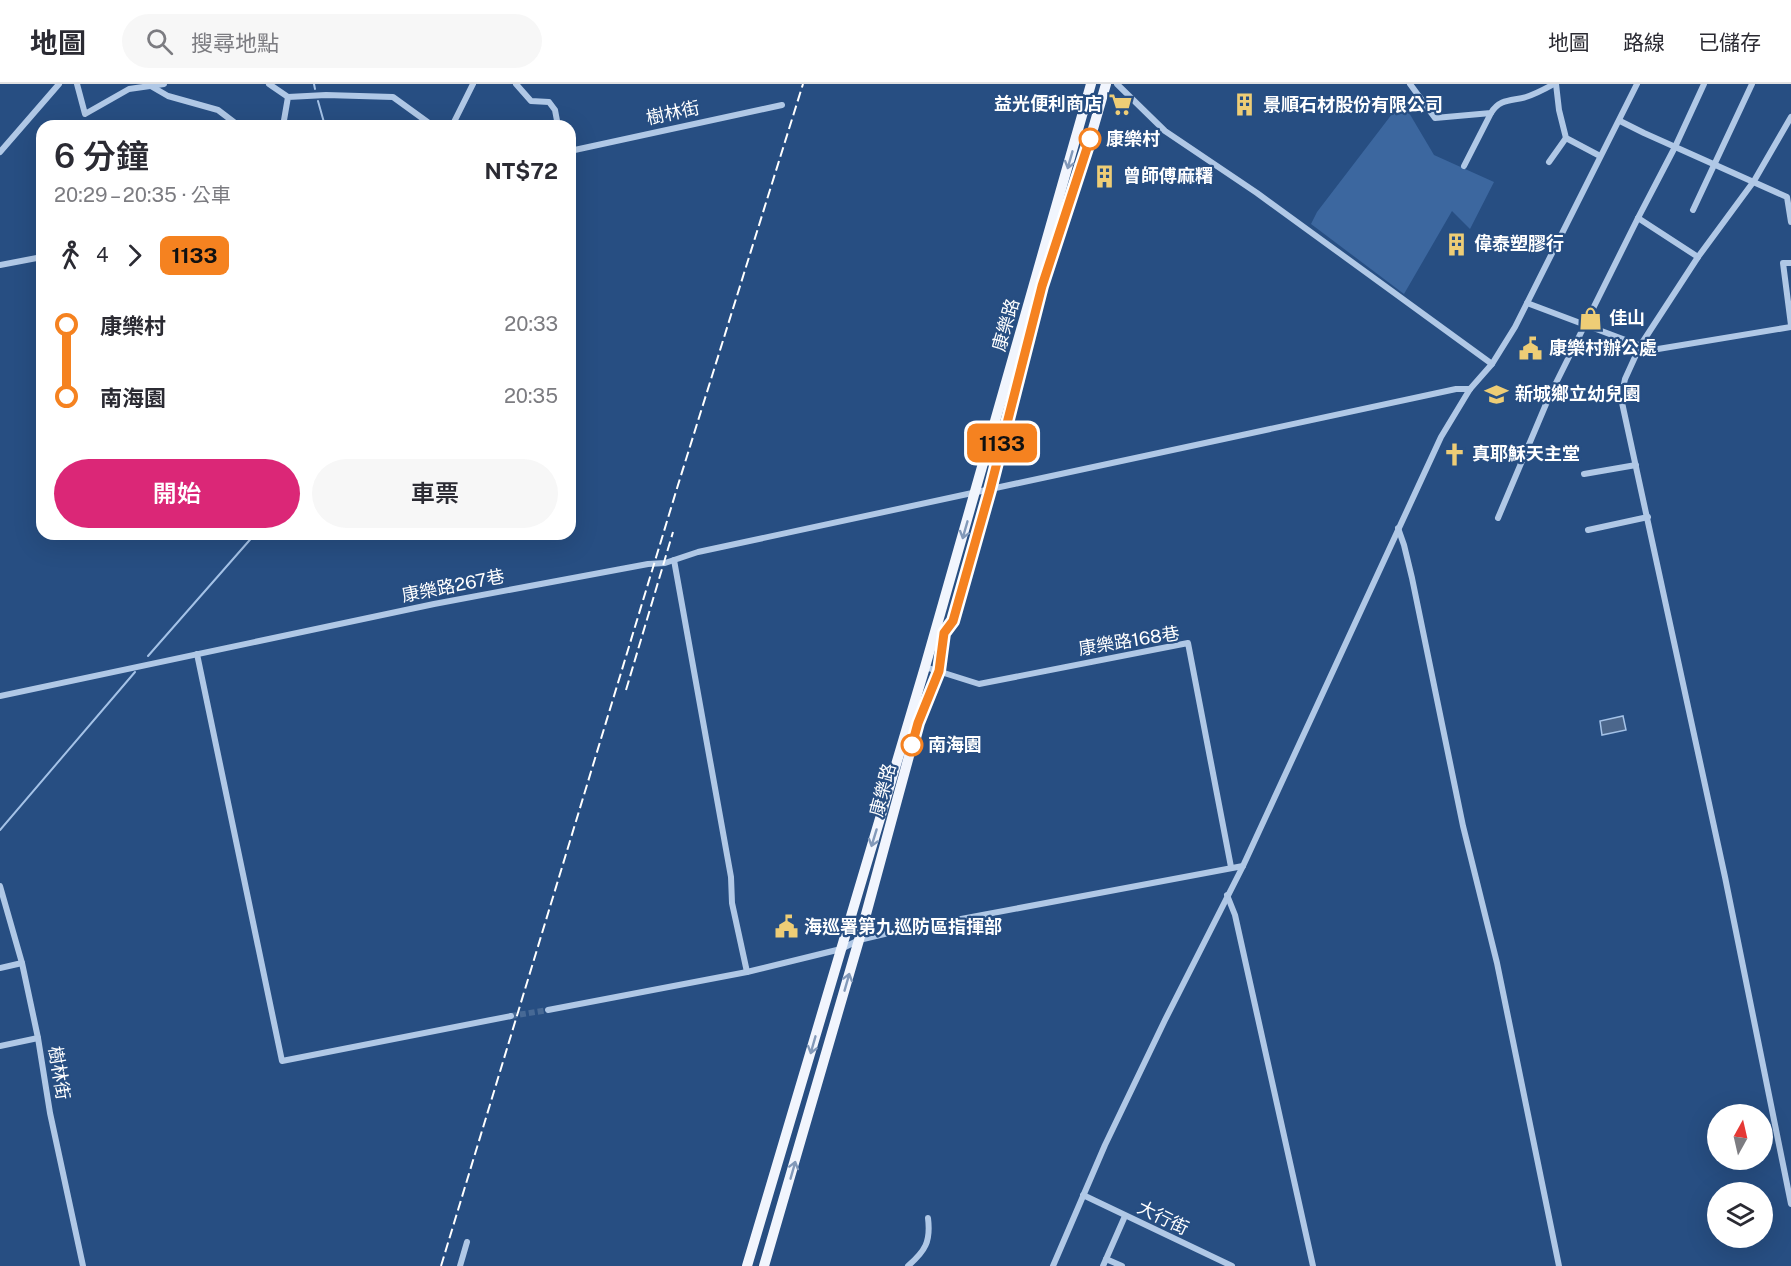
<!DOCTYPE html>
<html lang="zh-TW">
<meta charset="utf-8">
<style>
body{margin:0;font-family:"Public Sans","Noto Sans TC",sans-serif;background:#f7f7f7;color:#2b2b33;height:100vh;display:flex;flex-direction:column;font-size:22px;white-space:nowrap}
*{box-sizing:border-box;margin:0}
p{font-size:20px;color:#7c7c81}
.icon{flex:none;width:33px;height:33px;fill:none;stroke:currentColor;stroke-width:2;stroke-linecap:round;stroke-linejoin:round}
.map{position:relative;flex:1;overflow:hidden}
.details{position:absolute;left:36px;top:36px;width:540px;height:420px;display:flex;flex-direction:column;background:#fff;border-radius:18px;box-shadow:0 6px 24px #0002}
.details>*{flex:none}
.badge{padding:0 12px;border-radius:9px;font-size:21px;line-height:39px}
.needle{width:39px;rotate:8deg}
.tools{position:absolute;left:1707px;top:1020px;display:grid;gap:12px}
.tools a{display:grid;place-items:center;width:66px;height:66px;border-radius:50%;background:#fff;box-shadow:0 6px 24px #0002;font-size:30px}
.map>.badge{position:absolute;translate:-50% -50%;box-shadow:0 0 0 3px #fff}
.legs{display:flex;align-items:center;gap:9px;height:66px;padding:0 18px;font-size:20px}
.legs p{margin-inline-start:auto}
.overview{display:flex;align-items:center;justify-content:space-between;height:102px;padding:0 18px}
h1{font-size:33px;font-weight:600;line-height:45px}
.cta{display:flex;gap:12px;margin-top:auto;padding:12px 18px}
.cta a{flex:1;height:69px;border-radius:36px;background:#db2777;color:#fff;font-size:24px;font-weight:600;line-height:69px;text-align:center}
.cta a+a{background:#f7f7f7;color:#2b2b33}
ul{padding:0 18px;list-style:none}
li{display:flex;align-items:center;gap:21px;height:72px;font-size:22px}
li i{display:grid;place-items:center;width:9px;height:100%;margin:0 8px;background:currentColor}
li i::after{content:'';width:15px;height:15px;margin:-8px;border:4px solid;border-radius:50%;background:#fff}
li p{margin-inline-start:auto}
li:first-child i{background:linear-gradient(#0000 50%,currentColor 0)}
li:last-child i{background:linear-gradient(currentColor 50%,#0000 0)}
header{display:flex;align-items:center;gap:36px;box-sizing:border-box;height:84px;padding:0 30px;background:#fff;border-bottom:2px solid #e1e1e2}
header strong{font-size:28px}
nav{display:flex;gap:33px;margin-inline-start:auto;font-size:21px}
.search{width:420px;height:54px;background:#f7f7f7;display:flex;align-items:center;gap:15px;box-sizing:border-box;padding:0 21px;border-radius:33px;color:#7c7c81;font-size:22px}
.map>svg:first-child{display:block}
</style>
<header>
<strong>地圖</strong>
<div class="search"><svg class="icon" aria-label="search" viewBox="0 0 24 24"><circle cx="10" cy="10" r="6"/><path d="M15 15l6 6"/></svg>搜尋地點</div>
<nav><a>地圖</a><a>路線</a><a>已儲存</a></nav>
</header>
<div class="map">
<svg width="1791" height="1182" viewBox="0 0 1791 1182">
<rect width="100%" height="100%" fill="#274e82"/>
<!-- green -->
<polygon fill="#3c679f" points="1402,17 1434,71 1494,98 1470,145 1452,127 1404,210 1311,140 1317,128"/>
<!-- water -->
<polygon fill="#4c678c" stroke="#a4c2e7" stroke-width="1.5" points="1623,632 1626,646 1602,651 1600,637"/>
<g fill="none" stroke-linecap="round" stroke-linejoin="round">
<!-- stream -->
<g stroke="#a4c2e7" stroke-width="2">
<polyline points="314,0 315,5"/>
<polyline points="318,17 325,42"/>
<polyline points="148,572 255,450"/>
<polyline points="0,746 135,588"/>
</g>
<!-- minor-tunnel -->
<polyline stroke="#476995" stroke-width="6" stroke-dasharray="6 3" stroke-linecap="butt" points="511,932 548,926"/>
<!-- minor -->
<g stroke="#b0c8e6" stroke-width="6">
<polyline points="77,0 85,30 129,5 164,0"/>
<polyline points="269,0 288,13"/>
<polyline points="516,0 531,17 549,18 555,26 558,42"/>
<polyline points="1117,0 1165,47 1257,109 1492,280"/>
<path d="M1410,0L1435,34L1491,29C1500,14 1513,17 1526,13C1536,10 1545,5 1554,0"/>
<polyline points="1556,0 1559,26 1566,54 1600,72"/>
<polyline points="149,1 168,12 218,26 239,42"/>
<polyline points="1791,33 1754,97 1698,173 1640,262 1625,295 1621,314 1725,793 1791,1120"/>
<polyline points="1620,37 1644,49 1787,113 1791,138"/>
<polyline points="283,42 288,13 326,11 393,13 433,42"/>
<polyline points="448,42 453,40 473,0"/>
<polyline points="570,67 782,21"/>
<polyline points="0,68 59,0"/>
<polyline points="1549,78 1566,54"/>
<polyline points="1464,82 1491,29"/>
<polyline points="1693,126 1752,0"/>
<polyline points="1638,134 1698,173"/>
<polyline points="1791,179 1783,179 1791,241"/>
<polyline points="0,181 42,173"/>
<polyline points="1527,219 1652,266 1791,243"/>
<polyline points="1584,390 1636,381"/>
<polyline points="1498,434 1549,313 1638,134 1675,63 1704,0"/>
<polyline points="1398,444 1404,461 1412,494 1463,742 1497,879 1559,1182"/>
<polyline points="1588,446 1648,433"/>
<polyline points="674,476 731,793 732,819 747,888"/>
<polyline points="197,570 282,977 511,932"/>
<polyline points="925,583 979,600 1188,559 1231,783"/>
<path d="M0,612L434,520L648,480L665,479L698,468C950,413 1203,360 1456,305H1470"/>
<polyline points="0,802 22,879 38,954 50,1029 83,1182"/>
<polyline points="1227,811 1235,831 1313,1182"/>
<polyline points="0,884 22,879"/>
<polyline points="548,926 747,888 841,865 859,856 897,847 1243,782"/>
<polyline points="0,962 38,954"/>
<polyline points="1083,1111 1232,1182"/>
<polyline points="1106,1175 1122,1182"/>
<polyline points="460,1182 467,1158"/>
<path d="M908,1182C925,1167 931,1158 928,1134"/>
<polyline points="1053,1182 1105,1061 1165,936 1243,782 1441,353 1470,305 1492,280 1515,243 1637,0"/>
<polyline points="1103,1182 1125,1132"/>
</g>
<!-- primary -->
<g stroke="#f1f5fd" stroke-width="10">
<polyline points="747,1182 925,583 1091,0"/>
<polyline points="764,1182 859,856 918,639 939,587 943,549 953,537 990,406 1042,202 1084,76 1106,0"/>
</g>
<!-- rail -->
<g stroke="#fff" stroke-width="2" stroke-dasharray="10 4.5" stroke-linecap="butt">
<polyline points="626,606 673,448"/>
<polyline points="441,1182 678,401 803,0"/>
</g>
</g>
<!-- one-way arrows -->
<defs><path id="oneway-shaft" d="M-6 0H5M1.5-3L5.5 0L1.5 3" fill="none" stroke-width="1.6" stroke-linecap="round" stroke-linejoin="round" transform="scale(1.5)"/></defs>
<g stroke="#8299b9">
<use href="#oneway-shaft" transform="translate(1070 76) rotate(106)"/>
<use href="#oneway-shaft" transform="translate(965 446) rotate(106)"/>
<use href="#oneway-shaft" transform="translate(874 754) rotate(107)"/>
<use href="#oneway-shaft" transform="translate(847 898) rotate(-74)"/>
<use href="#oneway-shaft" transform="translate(813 961) rotate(106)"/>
<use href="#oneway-shaft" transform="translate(793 1086) rotate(-74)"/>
</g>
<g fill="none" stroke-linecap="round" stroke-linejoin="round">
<defs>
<polyline id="line-1" points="912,661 918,639 939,587 944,549 953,537 990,406 1042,202 1090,55"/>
</defs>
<!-- line-1 casing -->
<use href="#line-1" stroke="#fff" stroke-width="14"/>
<!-- line-1 -->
<use href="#line-1" stroke="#f58220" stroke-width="9"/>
</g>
<!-- icons -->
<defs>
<symbol id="supermarket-bare" viewBox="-9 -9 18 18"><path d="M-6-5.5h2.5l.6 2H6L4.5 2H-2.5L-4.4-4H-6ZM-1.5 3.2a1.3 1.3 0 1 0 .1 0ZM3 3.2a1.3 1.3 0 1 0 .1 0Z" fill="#eecd76" stroke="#274e82" stroke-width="2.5" paint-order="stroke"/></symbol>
<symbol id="building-bare" viewBox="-9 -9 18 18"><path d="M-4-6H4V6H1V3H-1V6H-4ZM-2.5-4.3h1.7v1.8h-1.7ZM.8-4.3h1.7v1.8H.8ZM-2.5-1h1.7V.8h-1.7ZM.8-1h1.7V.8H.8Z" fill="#eecd76" stroke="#274e82" stroke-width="2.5" paint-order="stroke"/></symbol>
<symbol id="shop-bare" viewBox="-9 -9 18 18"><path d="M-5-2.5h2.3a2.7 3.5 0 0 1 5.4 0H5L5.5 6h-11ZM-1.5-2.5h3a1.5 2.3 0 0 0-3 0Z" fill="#eecd76" stroke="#274e82" stroke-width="2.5" paint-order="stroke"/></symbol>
<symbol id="civic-bare" viewBox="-9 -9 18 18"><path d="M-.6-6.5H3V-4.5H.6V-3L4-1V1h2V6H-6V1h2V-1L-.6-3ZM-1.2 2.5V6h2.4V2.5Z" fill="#eecd76" stroke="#274e82" stroke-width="2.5" paint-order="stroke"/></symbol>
<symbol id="school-bare" viewBox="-9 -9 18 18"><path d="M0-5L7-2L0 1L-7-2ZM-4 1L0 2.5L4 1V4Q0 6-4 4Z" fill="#eecd76" stroke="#274e82" stroke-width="2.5" paint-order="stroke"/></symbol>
<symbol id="church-bare" viewBox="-9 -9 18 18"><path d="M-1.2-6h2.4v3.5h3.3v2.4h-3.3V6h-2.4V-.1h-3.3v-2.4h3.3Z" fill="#eecd76" stroke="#274e82" stroke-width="2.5" paint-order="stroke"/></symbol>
</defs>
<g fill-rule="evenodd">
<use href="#supermarket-bare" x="1104" y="4" width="33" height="33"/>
<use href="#building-bare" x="1228" y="4" width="33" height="33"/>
<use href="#building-bare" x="1088" y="76" width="33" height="33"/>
<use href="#building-bare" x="1440" y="144" width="33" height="33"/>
<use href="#shop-bare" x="1574" y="218" width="33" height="33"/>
<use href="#civic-bare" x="1514" y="248" width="33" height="33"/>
<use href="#school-bare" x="1480" y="294" width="33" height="33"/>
<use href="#church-bare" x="1438" y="354" width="33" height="33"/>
<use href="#civic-bare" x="770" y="826" width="33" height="33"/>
</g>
<!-- markers -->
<g fill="#fff" stroke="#f58220" stroke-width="3">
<circle cx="1090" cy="55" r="10"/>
<circle cx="912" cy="661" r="10"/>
</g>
<g text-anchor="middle" stroke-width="4.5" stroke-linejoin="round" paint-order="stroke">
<!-- poi labels -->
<g font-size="18" font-weight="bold" fill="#fff" stroke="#274e82" text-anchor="start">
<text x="1102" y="26" text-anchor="end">益光便利商店</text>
<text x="1263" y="27">景順石材股份有限公司</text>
<text x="1123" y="98">曾師傅麻糬</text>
<text x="1474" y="166">偉泰塑膠行</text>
<text x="1609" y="240">佳山</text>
<text x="1549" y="270">康樂村辦公處</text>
<text x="1515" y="316">新城鄉立幼兒園</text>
<text x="1472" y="376">真耶穌天主堂</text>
<text x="804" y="849">海巡署第九巡防區指揮部</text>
</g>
<!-- street labels -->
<g font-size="18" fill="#fff" stroke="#274e82">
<text transform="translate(673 29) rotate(-12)" y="6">樹林街</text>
<text transform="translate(1006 241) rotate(-74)" y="6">康樂路</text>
<text transform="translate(453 502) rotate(-11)" y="6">康樂路267巷</text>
<text transform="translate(1129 557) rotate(-9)" y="6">康樂路168巷</text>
<text transform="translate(883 706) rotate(-75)" y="6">康樂路</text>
<text transform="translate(59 989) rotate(81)" y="6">樹林街</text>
<text transform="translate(1163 1134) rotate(26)" y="6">大行街</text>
</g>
<!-- stop labels -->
<g font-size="18" font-weight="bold" fill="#fff" stroke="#274e82" text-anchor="start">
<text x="1106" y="61">康樂村</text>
<text x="928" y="667">南海園</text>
</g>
</g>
</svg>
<div class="tools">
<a><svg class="needle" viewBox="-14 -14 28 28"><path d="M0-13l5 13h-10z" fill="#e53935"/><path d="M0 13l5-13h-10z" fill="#7c7c81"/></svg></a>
<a><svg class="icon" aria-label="layers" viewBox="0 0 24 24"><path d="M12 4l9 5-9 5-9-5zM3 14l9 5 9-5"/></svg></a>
</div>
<b class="badge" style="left:1002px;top:359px;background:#f58220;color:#111">1133</b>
<section class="details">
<div class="overview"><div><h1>6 分鐘</h1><p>20:29 – 20:35 · 公車</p></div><b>NT$72</b></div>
<div class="legs"><svg class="icon" aria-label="walk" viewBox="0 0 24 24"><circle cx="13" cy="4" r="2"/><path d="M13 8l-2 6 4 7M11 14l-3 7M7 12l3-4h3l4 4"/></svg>4<svg class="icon" aria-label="forward" viewBox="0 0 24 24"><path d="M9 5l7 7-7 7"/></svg><b class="badge" style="background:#f58220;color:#111">1133</b></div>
<ul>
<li><i style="color:#f58220"></i><b>康樂村</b><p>20:33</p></li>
<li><i style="color:#f58220"></i><b>南海園</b><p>20:35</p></li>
</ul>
<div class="cta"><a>開始</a><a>車票</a></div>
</section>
</div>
